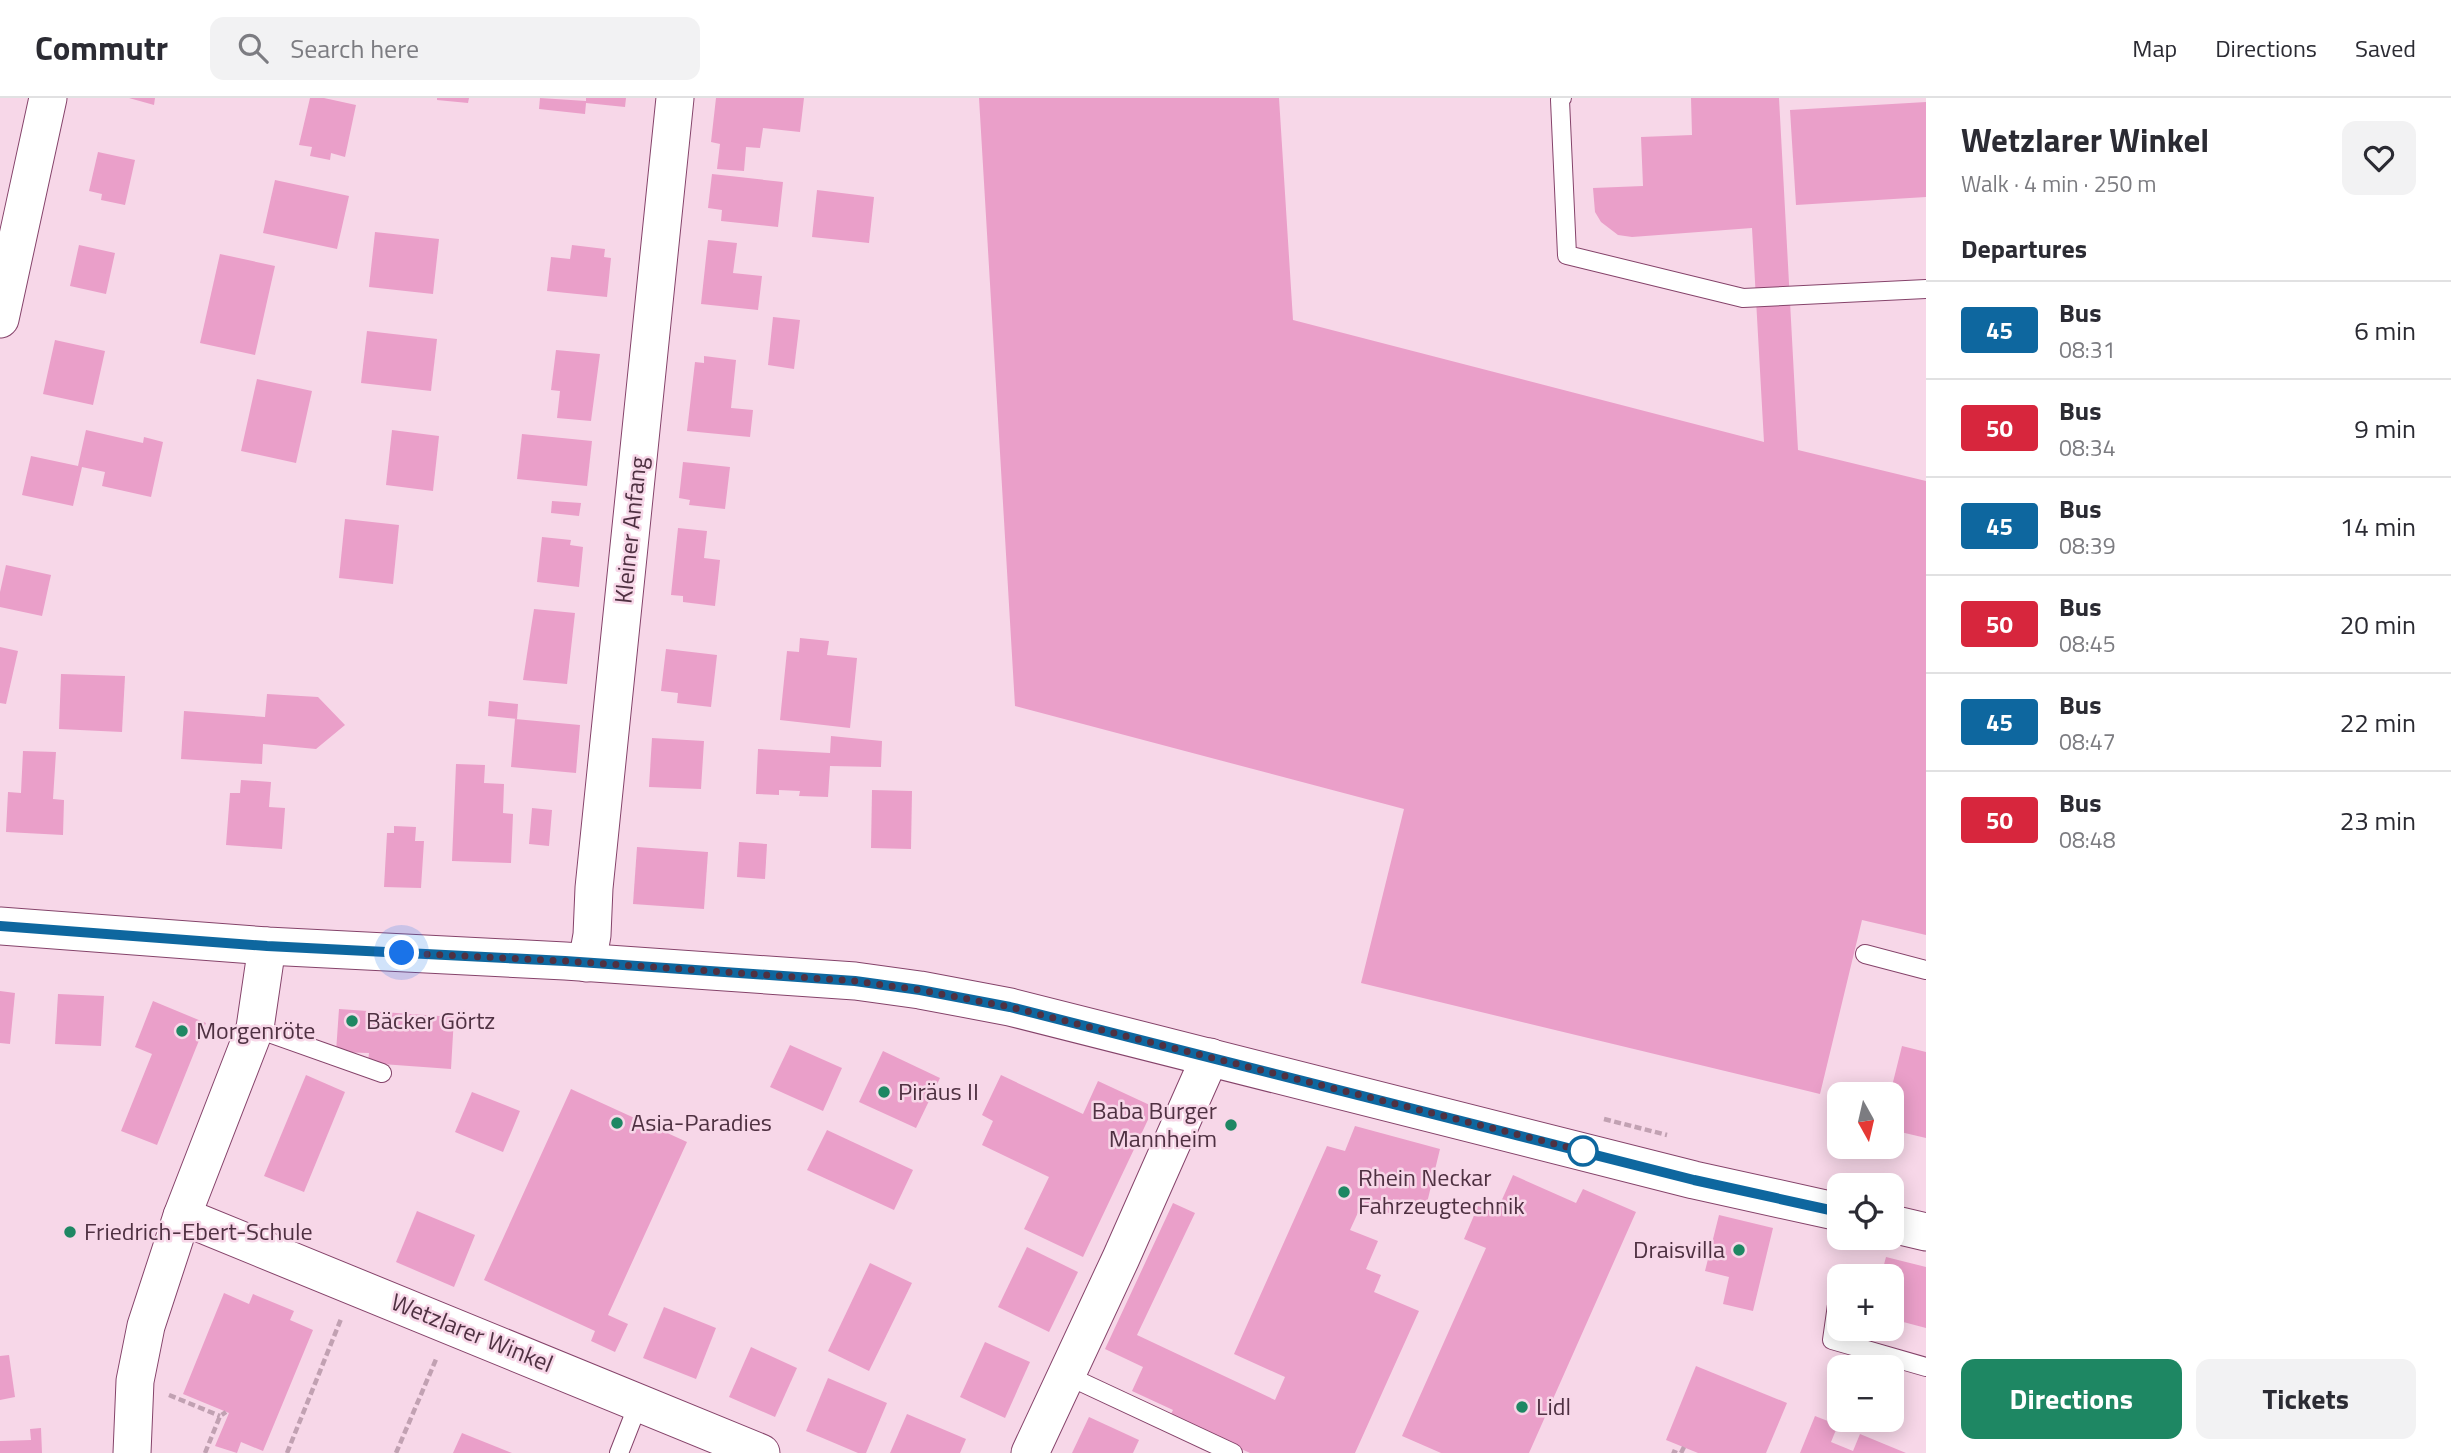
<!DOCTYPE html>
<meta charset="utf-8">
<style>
body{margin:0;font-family:"Titillium Web",sans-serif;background:#f2f2f3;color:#2b2b33;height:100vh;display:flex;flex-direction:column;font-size:26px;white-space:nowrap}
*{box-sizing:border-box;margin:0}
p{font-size:23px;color:#7c7c81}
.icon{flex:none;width:38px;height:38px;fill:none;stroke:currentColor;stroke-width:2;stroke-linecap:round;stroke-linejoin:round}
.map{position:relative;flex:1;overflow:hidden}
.sheet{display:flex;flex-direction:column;background:#fff;width:525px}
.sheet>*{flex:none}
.badge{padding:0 14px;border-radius:5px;font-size:24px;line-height:46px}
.needle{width:46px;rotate:172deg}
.fabs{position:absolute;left:1827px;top:984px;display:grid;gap:14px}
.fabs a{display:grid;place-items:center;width:77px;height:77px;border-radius:14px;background:#fff;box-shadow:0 4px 18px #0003;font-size:35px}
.you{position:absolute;width:35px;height:35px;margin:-18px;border:5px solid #fff;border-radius:50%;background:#1a73e8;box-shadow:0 0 0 10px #1a73e833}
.map>.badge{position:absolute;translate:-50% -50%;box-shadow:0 0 0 4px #fff}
h2{padding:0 35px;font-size:26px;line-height:63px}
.round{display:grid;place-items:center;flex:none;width:74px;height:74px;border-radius:14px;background:#f2f2f3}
.headline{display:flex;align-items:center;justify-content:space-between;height:119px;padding:0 35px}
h1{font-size:33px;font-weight:700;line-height:52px}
.cta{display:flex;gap:14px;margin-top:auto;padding:14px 35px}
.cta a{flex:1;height:80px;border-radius:14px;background:#1e8763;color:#fff;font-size:28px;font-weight:700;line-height:80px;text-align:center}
.cta a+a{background:#f2f2f3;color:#2b2b33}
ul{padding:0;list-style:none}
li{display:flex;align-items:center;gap:21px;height:98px;padding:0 35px;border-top:2px solid #e1e1e2}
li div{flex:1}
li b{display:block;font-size:26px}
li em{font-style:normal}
li .badge{min-width:77px;font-weight:700;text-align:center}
header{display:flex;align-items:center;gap:42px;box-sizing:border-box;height:98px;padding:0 35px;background:#fff;border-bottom:2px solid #e1e1e2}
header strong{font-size:33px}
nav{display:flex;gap:38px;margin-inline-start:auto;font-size:24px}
.search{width:490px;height:63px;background:#f2f2f3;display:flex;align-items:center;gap:18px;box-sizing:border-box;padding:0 24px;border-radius:14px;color:#7c7c81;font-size:26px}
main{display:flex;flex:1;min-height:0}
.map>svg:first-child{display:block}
</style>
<header>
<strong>Commutr</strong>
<div class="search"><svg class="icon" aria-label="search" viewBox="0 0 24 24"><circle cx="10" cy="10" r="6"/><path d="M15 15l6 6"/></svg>Search here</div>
<nav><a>Map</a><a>Directions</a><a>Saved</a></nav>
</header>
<main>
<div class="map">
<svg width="1926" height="1355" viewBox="0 0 1926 1355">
<rect width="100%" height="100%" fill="#f7d7e8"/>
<!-- building -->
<g fill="#ea9fc9">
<polygon points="129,0 155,0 154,7"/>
<polygon points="310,0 324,0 356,7 345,59 331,55 330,62 310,58 312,49 299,47"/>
<polygon points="437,0 469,0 468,5 437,2"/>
<polygon points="540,0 586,3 586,0 626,0 625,9 586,5 585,16 539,11"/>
<polygon points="716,0 804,0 800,34 763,30 760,50 746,49 744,73 717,71 720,46 711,44"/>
<polygon points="979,0 1279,0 1293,222 1764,344 1752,130 1632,139 1618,137 1601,124 1595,114 1593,90 1643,88 1641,39 1692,37 1691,0 1779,0 1798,352 1926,383 1926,837 1862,822 1820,996 1361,885 1404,711 1015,608"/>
<polygon points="1926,4 1926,99 1796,107 1790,12"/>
<polygon points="98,54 135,62 125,107 101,102 102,96 89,93"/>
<polygon points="712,76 783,84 778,129 721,123 722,112 708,110"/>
<polygon points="275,82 349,98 337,151 263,135"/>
<polygon points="817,92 874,99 869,145 812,139"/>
<polygon points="375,134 439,141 433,196 369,189"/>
<polygon points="708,142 737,145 733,175 762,178 758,212 701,206"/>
<polygon points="79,147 115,155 106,196 70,188"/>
<polygon points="572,147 605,151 604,159 611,160 607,199 547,193 551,159 570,161"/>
<polygon points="220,156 275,168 255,257 200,245"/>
<polygon points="773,219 800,222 794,271 768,267"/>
<polygon points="367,233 437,241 431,293 361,285"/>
<polygon points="55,242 105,253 93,307 43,296"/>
<polygon points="556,252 600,256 591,323 557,320 560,293 551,292"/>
<polygon points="704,258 736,262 731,310 753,312 750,339 687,333 695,264 704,265"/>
<polygon points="257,281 312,293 296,365 241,353"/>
<polygon points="86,332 143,345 144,339 163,344 151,399 102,388 105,374 82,369 73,408 22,397 31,358 78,368"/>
<polygon points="392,332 439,338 433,393 386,387"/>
<polygon points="522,336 592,343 587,388 517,381"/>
<polygon points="683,364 730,369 725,411 689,407 690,402 679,400"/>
<polygon points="552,403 581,405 579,418 551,415"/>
<polygon points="345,421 399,427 393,486 339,480"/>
<polygon points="678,430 707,433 704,460 720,462 715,508 683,504 683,498 671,497"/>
<polygon points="542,439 571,442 570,447 583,449 579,489 537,484"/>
<polygon points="6,467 51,477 42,518 0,509 0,494"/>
<polygon points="534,511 575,515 567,586 523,582"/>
<polygon points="800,540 829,543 827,557 857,560 850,630 780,622 787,553 799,554"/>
<polygon points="0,549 18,553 6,606 0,605"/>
<polygon points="666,551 717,557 711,609 677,605 678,595 661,593"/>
<polygon points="61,576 125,578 122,634 59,631"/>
<polygon points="267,596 318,599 345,627 316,651 263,646 262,666 181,661 184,613 265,619"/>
<polygon points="489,603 518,606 517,621 488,618"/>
<polygon points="515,621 580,627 576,675 511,669"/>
<polygon points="831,638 882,643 881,669 830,668 828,699 799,698 800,693 779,692 779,697 756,696 758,651 830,655"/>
<polygon points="652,640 704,643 701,691 649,689"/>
<polygon points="23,653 56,654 53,701 64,702 63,737 6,734 8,694 21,695"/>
<polygon points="456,666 485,667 484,685 504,686 503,715 513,716 511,765 452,763"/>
<polygon points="241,682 271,684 269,709 285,710 282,751 226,747 230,695 240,695"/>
<polygon points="872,692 912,693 911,751 871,750"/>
<polygon points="532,710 552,712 549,748 529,746"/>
<polygon points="394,728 416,729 415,743 424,743 421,790 384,789 387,735 394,735"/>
<polygon points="739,744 767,746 765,781 737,779"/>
<polygon points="637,749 708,754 704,811 633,806"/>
<polygon points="0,893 15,895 10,946 0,945"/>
<polygon points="58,896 104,898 101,948 55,946"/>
<polygon points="153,903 206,925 157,1047 121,1033 152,956 135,949"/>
<polygon points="339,911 454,919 451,971 368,965 369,955 336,954"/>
<polygon points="790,947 842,970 823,1013 770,989"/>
<polygon points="1902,948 1926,954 1926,1040 1892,1032 1890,996"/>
<polygon points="883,953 940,980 916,1030 859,1004"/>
<polygon points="306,977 345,994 304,1094 264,1078"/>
<polygon points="1001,977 1083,1016 1098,983 1154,1009 1083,1159 1024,1131 1049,1079 982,1047 993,1023 982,1017"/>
<polygon points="571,991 687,1044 608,1217 628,1226 615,1254 591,1243 595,1233 484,1182"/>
<polygon points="472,994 520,1013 503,1054 455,1034"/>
<polygon points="1355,1028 1440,1051 1426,1109 1393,1101 1389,1115 1361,1108 1350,1132 1378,1143 1366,1171 1381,1177 1374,1194 1419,1213 1355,1355 1250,1355 1170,1318 1173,1312 1132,1293 1143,1269 1105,1251 1173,1105 1195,1115 1137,1237 1275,1302 1285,1279 1234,1256 1327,1048 1345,1053"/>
<polygon points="827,1032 913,1072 894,1112 807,1072"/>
<polygon points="1513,1077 1576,1105 1583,1091 1636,1114 1529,1355 1441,1355 1402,1338 1486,1150 1464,1141 1478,1108 1496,1115"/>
<polygon points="417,1113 475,1137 454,1189 396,1164"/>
<polygon points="1719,1117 1773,1130 1753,1213 1723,1206 1729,1179 1705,1173"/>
<polygon points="1027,1149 1078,1174 1049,1234 998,1209"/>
<polygon points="1886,1159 1926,1169 1926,1230 1892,1221 1892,1178 1881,1178"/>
<polygon points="870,1165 912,1185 869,1273 828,1253"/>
<polygon points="224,1195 249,1206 253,1196 294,1213 290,1222 313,1232 263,1353 241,1344 237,1355 215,1348 229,1315 183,1296"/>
<polygon points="664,1209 716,1230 696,1281 643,1260"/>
<polygon points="985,1244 1030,1264 1005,1320 960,1299"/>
<polygon points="751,1249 797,1270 775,1319 729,1299"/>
<polygon points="9,1257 15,1299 0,1302 0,1258"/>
<polygon points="1696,1268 1787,1305 1766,1355 1698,1355 1666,1342"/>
<polygon points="828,1280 887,1305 866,1355 858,1355 806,1333"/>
<polygon points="907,1316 966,1341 960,1355 890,1355"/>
<polygon points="1815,1318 1838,1327 1831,1344 1853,1353 1860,1336 1906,1355 1800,1355"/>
<polygon points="1089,1319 1139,1342 1133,1355 1072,1355"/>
<polygon points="41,1330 42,1355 0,1355 0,1343 31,1342 30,1331"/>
<polygon points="462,1335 512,1355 453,1355"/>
</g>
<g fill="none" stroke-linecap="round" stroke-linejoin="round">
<defs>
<g id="service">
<polyline points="1562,0 1560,2 1567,157 1743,200 1926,191"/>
<polyline points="1865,856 1926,872"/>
<polyline points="255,930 382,975"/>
<polyline points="1839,1193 1832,1242 1926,1269"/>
<polyline points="1066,1277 1233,1355"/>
<polyline points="619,1355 639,1304"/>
</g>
<g id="minor">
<polyline points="0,221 48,0"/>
<polyline points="0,828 267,848 565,863 855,883 920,892 1010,909 1694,1082 1839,1114"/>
<polyline points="587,865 592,837 594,790 675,0"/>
<polyline points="182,1118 761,1355"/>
<polyline points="1892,1126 1926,1134"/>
<polyline points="132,1355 135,1283 146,1228 182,1118 255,930 267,848"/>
<polyline points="1030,1355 1121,1160 1210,959"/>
</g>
</defs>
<!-- service casing -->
<use href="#service" stroke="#85436a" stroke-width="20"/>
<!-- minor casing -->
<use href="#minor" stroke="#85436a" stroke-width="39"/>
<!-- path -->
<g stroke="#c1a1b2" stroke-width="4.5" stroke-dasharray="7 3.5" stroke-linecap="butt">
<polyline points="1604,1021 1667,1037"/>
<polyline points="169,1297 220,1318"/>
<polyline points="1672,1353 1677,1355"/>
<polyline points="205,1355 220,1318 226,1314"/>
<polyline points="287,1355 341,1221"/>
<polyline points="396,1355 437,1259"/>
<polyline points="1681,1355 1684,1349"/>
</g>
<!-- service -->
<use href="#service" stroke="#fff" stroke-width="18"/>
<!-- minor -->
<use href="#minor" stroke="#fff" stroke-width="37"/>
</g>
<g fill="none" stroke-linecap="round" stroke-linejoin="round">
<defs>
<polyline id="line" points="0,828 267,848 565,863 855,883 920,892 1010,909 1694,1082 1839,1114"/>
</defs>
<!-- line casing -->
<use href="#line" stroke="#fff" stroke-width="16"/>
<!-- line -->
<use href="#line" stroke="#0e679f" stroke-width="10"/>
<!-- walk -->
<polyline stroke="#4f3142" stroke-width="7" stroke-dasharray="0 12.6" points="402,855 565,863 855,883 920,892 1010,909 1587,1054 1583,1053"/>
</g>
<!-- markers -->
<g fill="#1e8763" stroke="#f7d7e8" stroke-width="2.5">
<circle cx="352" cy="923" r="7"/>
<circle cx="182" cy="933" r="7"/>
<circle cx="884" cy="994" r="7"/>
<circle cx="617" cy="1025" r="7"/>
<circle cx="1231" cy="1027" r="7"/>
<circle cx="1344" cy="1094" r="7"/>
<circle cx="70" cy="1134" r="7"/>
<circle cx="1739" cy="1152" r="7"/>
<circle cx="1522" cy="1309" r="7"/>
</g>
<circle fill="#fff" stroke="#0e679f" stroke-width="3.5" cx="1583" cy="1053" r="14"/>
<g text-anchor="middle" stroke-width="5" stroke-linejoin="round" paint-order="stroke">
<!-- street labels -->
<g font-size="24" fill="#4f3142" stroke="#f7d7e8">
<text transform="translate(631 432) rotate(-84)" y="8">Kleiner Anfang</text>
<text transform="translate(472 1235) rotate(22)" y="8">Wetzlarer Winkel</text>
</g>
<!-- poi labels -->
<g font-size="24" fill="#4f3142" stroke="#f7d7e8" text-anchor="start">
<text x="366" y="931">Bäcker Görtz</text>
<text x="196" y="941">Morgenröte</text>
<text x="898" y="1002">Piräus II</text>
<text x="1217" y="1021" text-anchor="end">Baba Burger<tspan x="1217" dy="28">Mannheim</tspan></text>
<text x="631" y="1033">Asia-Paradies</text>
<text x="1358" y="1088">Rhein Neckar<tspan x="1358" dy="28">Fahrzeugtechnik</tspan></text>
<text x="84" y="1142">Friedrich-Ebert-Schule</text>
<text x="1725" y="1160" text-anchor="end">Draisvilla</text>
<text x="1536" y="1317">Lidl</text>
</g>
</g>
</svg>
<div class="fabs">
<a><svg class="needle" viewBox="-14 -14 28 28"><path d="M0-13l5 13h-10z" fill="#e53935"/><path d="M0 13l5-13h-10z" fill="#7c7c81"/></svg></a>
<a><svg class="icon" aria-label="locate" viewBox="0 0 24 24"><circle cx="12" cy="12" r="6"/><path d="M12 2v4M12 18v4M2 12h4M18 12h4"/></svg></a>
<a>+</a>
<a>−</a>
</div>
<div class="you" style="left:402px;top:855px"></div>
</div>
<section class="sheet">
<div class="headline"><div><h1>Wetzlarer Winkel</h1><p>Walk · 4 min · 250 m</p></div><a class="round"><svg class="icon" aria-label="heart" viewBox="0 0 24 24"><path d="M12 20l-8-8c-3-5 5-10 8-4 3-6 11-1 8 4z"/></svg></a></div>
<h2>Departures</h2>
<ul>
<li><span class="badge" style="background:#0e679f;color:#fff">45</span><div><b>Bus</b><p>08:31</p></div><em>6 min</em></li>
<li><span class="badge" style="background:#d7263d;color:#fff">50</span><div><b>Bus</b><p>08:34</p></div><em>9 min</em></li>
<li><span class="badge" style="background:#0e679f;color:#fff">45</span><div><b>Bus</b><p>08:39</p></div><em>14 min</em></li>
<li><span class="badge" style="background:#d7263d;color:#fff">50</span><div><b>Bus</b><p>08:45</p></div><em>20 min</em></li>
<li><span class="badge" style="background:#0e679f;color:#fff">45</span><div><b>Bus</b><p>08:47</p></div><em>22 min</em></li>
<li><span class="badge" style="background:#d7263d;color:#fff">50</span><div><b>Bus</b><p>08:48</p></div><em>23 min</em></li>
</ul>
<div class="cta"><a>Directions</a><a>Tickets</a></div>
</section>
</main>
